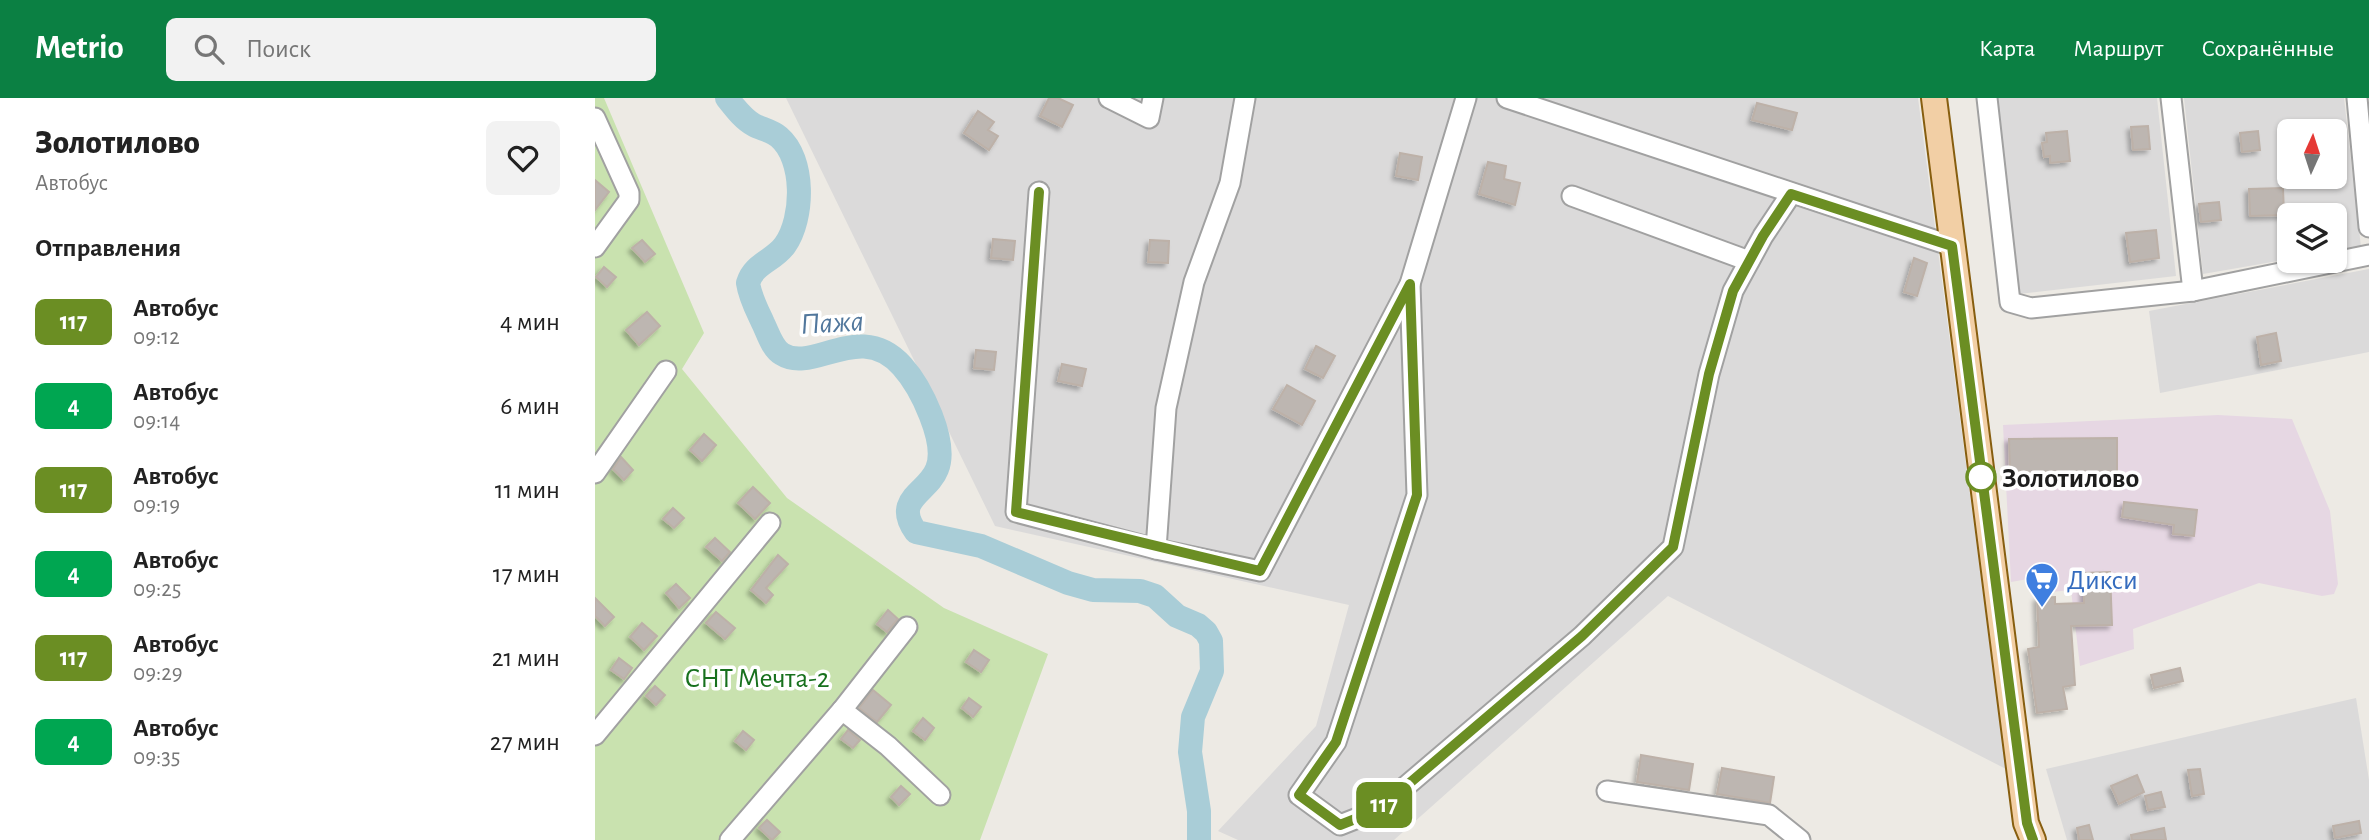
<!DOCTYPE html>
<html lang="ru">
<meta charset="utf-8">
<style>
body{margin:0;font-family:"Alegreya Sans",sans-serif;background:#f2f2f2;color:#222;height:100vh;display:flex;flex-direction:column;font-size:26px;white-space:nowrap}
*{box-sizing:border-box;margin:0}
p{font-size:23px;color:#767676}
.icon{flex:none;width:38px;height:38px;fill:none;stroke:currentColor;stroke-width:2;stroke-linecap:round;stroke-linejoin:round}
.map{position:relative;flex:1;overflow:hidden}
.side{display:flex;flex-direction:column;background:#fff;width:595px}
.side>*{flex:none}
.badge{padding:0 14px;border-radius:10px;font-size:24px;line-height:46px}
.needle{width:46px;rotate:3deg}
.tools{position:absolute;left:1682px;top:21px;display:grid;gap:14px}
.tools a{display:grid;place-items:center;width:70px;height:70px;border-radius:10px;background:#fff;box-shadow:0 2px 5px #0004;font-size:35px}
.map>.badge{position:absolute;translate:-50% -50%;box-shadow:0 0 0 4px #fff}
h2{padding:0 35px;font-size:26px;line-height:63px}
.round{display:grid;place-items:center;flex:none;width:74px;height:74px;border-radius:10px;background:#f2f2f2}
.head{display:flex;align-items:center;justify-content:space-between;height:119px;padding:0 35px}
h1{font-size:33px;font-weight:800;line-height:52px}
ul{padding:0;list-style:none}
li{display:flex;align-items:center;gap:21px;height:84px;padding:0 35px}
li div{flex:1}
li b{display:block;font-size:26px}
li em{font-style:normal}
li .badge{min-width:77px;font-weight:700;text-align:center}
header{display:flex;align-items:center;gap:42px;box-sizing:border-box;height:98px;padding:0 35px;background:#0b8043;color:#fff}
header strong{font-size:33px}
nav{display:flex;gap:38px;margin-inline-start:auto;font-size:24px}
.search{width:490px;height:63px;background:#f2f2f2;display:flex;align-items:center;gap:18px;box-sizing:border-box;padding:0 24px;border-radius:10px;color:#767676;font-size:26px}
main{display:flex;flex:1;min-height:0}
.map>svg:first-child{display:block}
</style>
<header>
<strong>Metrio</strong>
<div class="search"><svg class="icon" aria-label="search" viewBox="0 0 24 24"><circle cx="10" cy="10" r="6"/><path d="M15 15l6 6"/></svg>Поиск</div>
<nav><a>Карта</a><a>Маршрут</a><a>Сохранённые</a></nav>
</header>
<main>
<section class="side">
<div class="head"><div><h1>Золотилово</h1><p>Автобус</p></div><a class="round"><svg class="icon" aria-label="heart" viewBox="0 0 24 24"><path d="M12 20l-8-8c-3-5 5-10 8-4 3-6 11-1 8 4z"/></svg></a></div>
<h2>Отправления</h2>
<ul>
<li><span class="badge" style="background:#6b8e23;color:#fff">117</span><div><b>Автобус</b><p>09:12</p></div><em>4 мин</em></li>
<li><span class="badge" style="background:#00a651;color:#fff">4</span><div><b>Автобус</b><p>09:14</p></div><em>6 мин</em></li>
<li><span class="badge" style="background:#6b8e23;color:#fff">117</span><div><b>Автобус</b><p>09:19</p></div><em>11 мин</em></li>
<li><span class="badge" style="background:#00a651;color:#fff">4</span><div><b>Автобус</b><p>09:25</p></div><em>17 мин</em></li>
<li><span class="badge" style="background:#6b8e23;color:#fff">117</span><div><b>Автобус</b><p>09:29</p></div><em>21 мин</em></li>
<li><span class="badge" style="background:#00a651;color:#fff">4</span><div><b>Автобус</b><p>09:35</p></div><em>27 мин</em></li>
</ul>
</section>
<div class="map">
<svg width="1774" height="742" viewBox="0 0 1774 742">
<defs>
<filter id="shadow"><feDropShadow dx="-3.5" dy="3.5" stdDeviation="2" flood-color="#0004"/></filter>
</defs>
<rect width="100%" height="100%" fill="#edeae4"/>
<!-- residential -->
<g fill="#dbdada" fill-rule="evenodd">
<polygon points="191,0 1323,0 1411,671 1073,498 799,742 643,742 623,733 721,628 754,507 400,428"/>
<polygon points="1402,0 1562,0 1581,178 1424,196"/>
<path d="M1589,0H1749L1766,149L1740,154V117H1694V161L1608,176ZM1694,33H1740V79H1694Z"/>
<polygon points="1774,171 1774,254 1565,295 1554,213"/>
<polygon points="1761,600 1774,682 1774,742 1472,742 1451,671"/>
</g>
<!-- industrial -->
<polygon fill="#e6d7e3" points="1623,317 1697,321 1735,413 1743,486 1739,496 1727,498 1664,485 1538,531 1539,551 1485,568 1476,492 1437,496 1433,481 1416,484 1408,327"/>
<!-- grass -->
<polygon fill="#c9e2af" points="0,0 9,0 109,235 87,271 192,400 349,510 453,556 385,742 0,742"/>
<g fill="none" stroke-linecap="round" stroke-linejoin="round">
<!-- river -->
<path stroke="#a9cdd7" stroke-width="24" d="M132,0C140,10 148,21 159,27C167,31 177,33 184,39C210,61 209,120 190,147C179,163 159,165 153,185C155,199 162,212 168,225C173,235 177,250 187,256C218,276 265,221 307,268C326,289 353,344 342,371C333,395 297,401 321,434L386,448L473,485L498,492L545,493L560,498L582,518L603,527L611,534L616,543L617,573L598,619L595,654L604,713V742"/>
</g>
<!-- building -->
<g fill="#bdb6b1" stroke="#bdb1a8" stroke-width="2" filter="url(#shadow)">
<polygon points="454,0 463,0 478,7 467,29 445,18"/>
<polygon points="1162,5 1202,15 1197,32 1157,22"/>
<polygon points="383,13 399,24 393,32 403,38 394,52 369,35"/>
<polygon points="1553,28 1555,51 1538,52 1536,29"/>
<polygon points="1472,33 1475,63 1455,65 1455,58 1449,59 1447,45 1452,44 1451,35"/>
<polygon points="1663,33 1665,52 1647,54 1645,35"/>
<polygon points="805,55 827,59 823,82 801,78"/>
<polygon points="893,64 911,68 909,81 925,85 920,107 884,96"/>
<polygon points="0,82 14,94 0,112"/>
<polygon points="1688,90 1689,117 1655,118 1654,91"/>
<polygon points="1624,104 1626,122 1606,124 1604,106"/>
<polygon points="1561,132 1564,160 1535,164 1531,135"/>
<polygon points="398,141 420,143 418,162 396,160"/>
<polygon points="47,142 60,156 50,164 37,150"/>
<polygon points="555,142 574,143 573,165 553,164"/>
<polygon points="1319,160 1332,165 1322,198 1309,194"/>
<polygon points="9,169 21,179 12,189 1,179"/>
<polygon points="52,214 65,228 44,247 31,232"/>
<polygon points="1681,235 1686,263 1666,267 1662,239"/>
<polygon points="721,248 740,258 728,280 710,271"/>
<polygon points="381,252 401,254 399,272 379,270"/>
<polygon points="467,266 491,271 487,288 463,283"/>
<polygon points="692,287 720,303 707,327 678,311"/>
<polygon points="109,336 121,347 107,363 95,352"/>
<polygon points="1522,340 1522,376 1415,377 1414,341"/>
<polygon points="26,359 38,372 29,382 18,371"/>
<polygon points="158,389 175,405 160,421 143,405"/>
<polygon points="1529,404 1602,412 1599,438 1578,436 1579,427 1527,419"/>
<polygon points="78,410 89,420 79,430 68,421"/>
<polygon points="120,440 135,454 127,463 111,449"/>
<polygon points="183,457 193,466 171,490 178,497 171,505 156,492"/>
<polygon points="1515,474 1517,527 1476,528 1480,587 1468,589 1472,611 1442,615 1433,551 1444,549 1442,500 1460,499 1460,506 1489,505 1489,475"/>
<polygon points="81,486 95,500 84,510 71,495"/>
<polygon points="0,500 19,519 10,528 0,518"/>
<polygon points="293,512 303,521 292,534 282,526"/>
<polygon points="121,514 140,530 130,541 111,525"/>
<polygon points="47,525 62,538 49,552 35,539"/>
<polygon points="379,552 394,562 386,574 371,564"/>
<polygon points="24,560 37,570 29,581 16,572"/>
<polygon points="1585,570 1588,583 1559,590 1556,577"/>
<polygon points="60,588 70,597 61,607 51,598"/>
<polygon points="278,592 296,607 282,624 264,610"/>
<polygon points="374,600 386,609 378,619 367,610"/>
<polygon points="328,620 339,630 330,642 318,633"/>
<polygon points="253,632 265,642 258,650 246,641"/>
<polygon points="148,633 159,642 151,652 140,643"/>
<polygon points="1046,657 1098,666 1094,692 1042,684"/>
<polygon points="1127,670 1179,679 1175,705 1122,696"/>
<polygon points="1605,671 1609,696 1597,698 1593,672"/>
<polygon points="1542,677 1549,694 1524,706 1516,688"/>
<polygon points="306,688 315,696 304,707 296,699"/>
<polygon points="1566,694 1570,709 1553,712 1550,698"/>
<polygon points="172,722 185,734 177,742 164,730"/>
<polygon points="1764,723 1766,735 1740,740 1738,728"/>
<polygon points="1494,727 1498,742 1484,742 1482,730"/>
<polygon points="1569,730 1571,742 1537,742 1536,737"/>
</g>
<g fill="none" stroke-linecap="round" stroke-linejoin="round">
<defs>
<g id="minor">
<polyline points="514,0 554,20 558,0"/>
<polyline points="912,0 1357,148"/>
<polyline points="1392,0 1415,204 1436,210 1598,193 1774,157"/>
<polyline points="1576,0 1598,193"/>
<polyline points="1762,0 1774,129"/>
<polyline points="0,20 34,95 34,102 0,149"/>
<polyline points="444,94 421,414 561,451 571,310 599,184 635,85 650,0"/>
<polyline points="977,98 1154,163"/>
<polyline points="815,186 822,397 741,644 704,697 745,727 783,712 987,538 1078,449 1114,276 1138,193 1168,138 1196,96"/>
<polyline points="0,375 71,273"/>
<polyline points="561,451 665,473 815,186 871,0"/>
<polyline points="247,612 312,529"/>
<polyline points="0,637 175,425"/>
<polyline points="1012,693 1174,717 1205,742"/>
<polyline points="135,742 247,612 293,648 345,697"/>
</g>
<polyline id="major" points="1339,0 1431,725 1438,742"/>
</defs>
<!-- minor casing -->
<use href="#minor" stroke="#a1a1a1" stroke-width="23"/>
<!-- major casing -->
<use href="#major" stroke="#875e0f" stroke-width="28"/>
<!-- minor -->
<use href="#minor" stroke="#fff" stroke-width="19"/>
<!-- major -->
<use href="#major" stroke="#f2cfa5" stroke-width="24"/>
</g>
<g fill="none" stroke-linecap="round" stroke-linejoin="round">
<defs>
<polyline id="line" points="444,94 421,414 665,473 815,186 822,397 741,644 704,697 745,727 783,712 987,538 1078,449 1114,276 1138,193 1168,138 1196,96 1357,148 1432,725 1438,742"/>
</defs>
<!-- line casing -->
<use href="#line" stroke="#fff" stroke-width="16"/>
<!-- line -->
<use href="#line" stroke="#6b8e23" stroke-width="10"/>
</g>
<!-- icons -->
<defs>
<symbol id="supermarket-pin" viewBox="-11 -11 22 30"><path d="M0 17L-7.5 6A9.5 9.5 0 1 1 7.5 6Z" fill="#3f7fe0" stroke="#fff"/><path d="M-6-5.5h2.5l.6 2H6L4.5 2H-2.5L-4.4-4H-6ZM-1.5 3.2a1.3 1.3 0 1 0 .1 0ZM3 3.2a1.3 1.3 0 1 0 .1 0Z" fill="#fff"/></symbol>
</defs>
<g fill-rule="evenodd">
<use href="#supermarket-pin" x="1428" y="462" width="38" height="52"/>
</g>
<!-- markers -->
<circle fill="#fff" stroke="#6b8e23" stroke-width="3.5" cx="1386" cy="379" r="14"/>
<g text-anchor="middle" stroke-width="7" stroke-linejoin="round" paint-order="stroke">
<!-- stop labels -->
<g font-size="28" font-weight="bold" fill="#1d1d1d" stroke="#fff" text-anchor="start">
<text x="1407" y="389">Золотилово</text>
</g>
<!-- shop labels -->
<g font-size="28" fill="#366cbe" stroke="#fff" text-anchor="start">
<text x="1472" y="491">Дикси</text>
</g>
<!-- park labels -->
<g font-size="28" fill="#17701d" stroke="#fff">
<text x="162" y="589">СНТ Мечта-2</text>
</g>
<!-- water labels -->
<g font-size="30" font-style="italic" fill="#51779c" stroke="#fff">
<text transform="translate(237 224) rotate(-3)" y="10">Пажа</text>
</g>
</g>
</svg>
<div class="tools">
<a><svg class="needle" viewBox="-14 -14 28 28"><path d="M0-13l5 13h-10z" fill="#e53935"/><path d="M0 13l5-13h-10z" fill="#767676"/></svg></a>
<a><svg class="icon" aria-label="layers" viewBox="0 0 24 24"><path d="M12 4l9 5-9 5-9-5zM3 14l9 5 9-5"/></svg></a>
</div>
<b class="badge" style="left:789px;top:707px;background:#6b8e23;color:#fff">117</b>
</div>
</main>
